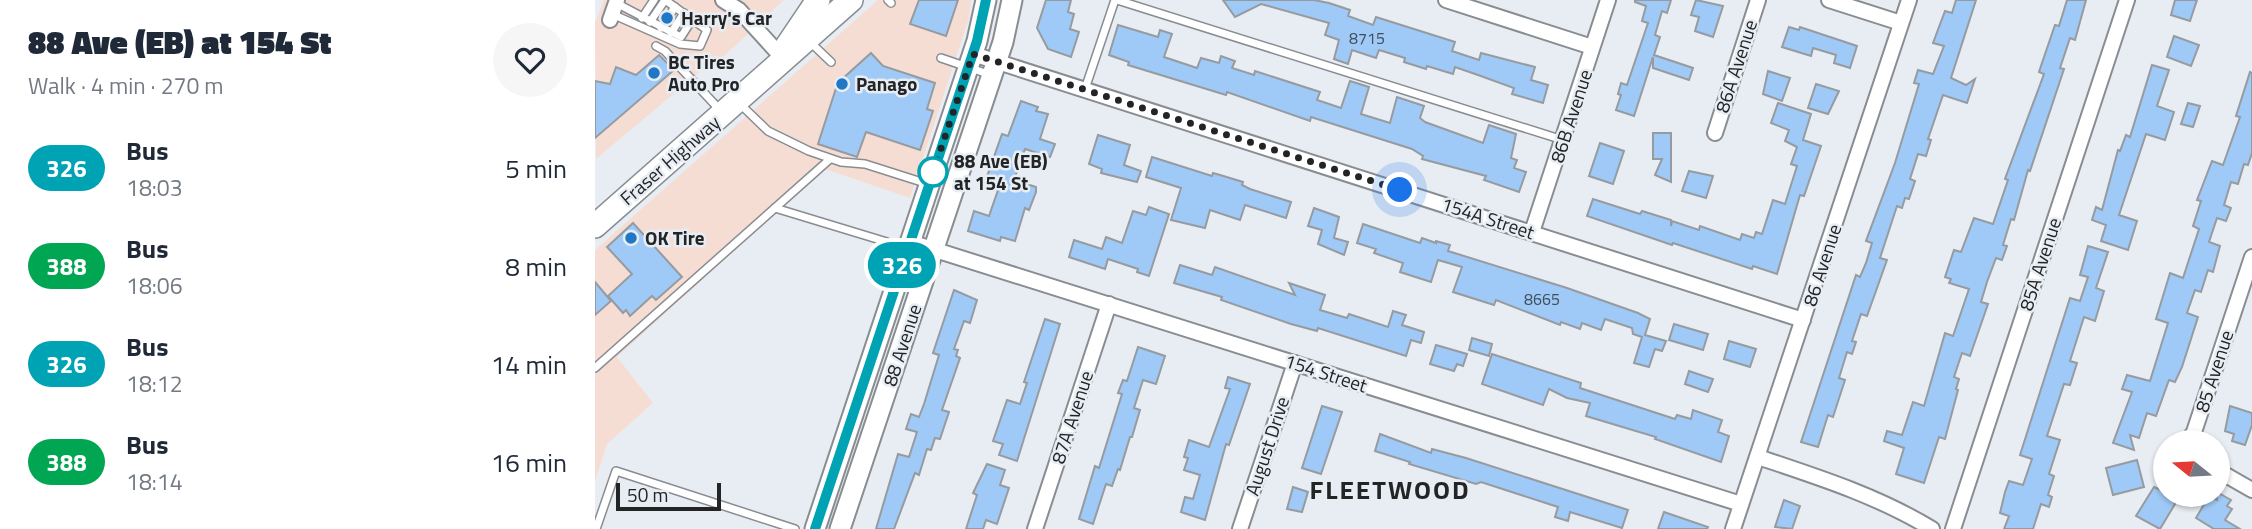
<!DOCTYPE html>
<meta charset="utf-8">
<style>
body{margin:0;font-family:"Titillium Web",sans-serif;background:#f6f6f7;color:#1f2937;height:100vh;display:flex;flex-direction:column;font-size:26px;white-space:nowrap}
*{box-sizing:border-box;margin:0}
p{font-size:23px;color:#747a83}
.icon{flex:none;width:38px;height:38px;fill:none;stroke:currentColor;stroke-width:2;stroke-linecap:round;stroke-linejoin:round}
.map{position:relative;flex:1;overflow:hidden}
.sheet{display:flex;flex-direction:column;background:#fff;width:595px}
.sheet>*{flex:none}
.badge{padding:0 14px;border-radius:23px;font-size:24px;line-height:46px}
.needle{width:46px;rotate:288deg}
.controls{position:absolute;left:1558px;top:430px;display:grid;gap:14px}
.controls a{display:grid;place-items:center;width:77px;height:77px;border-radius:50%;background:#fff;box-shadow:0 2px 5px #0004;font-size:35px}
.scale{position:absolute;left:21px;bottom:18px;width:105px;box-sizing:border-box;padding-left:7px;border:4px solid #222426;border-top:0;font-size:19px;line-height:24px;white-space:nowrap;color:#222426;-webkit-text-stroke:5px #e8edf3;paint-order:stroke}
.you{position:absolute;width:35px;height:35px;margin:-18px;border:5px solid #fff;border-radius:50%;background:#1a73e8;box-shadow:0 0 0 10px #1a73e833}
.map>.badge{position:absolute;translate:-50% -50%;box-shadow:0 0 0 4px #fff}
.round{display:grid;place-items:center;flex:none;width:74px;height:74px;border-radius:37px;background:#f6f6f7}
.head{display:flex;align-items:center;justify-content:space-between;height:119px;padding:0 28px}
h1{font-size:33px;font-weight:800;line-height:52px}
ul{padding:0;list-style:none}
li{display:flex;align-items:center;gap:21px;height:98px;padding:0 28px}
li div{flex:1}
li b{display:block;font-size:26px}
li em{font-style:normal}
li .badge{min-width:77px;font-weight:700;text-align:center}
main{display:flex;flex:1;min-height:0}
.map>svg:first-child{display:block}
</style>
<main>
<section class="sheet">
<div class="head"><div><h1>88 Ave (EB) at 154 St</h1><p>Walk · 4 min · 270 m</p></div><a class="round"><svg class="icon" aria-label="heart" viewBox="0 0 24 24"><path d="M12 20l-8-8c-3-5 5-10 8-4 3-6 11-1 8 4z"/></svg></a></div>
<ul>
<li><span class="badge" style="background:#00a3b4;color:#fff">326</span><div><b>Bus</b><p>18:03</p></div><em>5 min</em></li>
<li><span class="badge" style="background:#00a651;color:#fff">388</span><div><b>Bus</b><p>18:06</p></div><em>8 min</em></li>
<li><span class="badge" style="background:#00a3b4;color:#fff">326</span><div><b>Bus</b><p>18:12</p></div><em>14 min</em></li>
<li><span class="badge" style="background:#00a651;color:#fff">388</span><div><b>Bus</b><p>18:14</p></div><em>16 min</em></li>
</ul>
</section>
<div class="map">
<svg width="1657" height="529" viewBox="0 0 1657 529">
<rect width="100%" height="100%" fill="#e8edf3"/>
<!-- commercial -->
<g fill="#f6ddd4">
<polygon points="9,0 189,0 113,71 106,71 1,159 0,23"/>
<polygon points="283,0 376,0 374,18 315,198 230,169 22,357 58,403 12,444 0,481 0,250"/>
</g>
<!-- building -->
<g fill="#9fc9f6" stroke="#969ba0" stroke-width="2">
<polygon points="324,0 363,0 351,36 315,24"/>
<polygon points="451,0 476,0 473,12 479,14 475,29 484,32 476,57 453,49 442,28"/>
<polygon points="628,0 719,0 734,3 755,10 753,16 778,25 781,17 860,42 857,51 884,60 886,53 940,67 936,80 953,85 948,103 917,94 919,88 883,75 860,67 858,74 832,66 831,69 809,62 810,58 784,50 781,58 757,50 753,64 739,59 744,40 730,35 734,23 666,4 640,17"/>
<polygon points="1040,0 1076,0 1072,13 1067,11 1060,35 1065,37 1059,55 1098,68 1094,80 1058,68 1058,57 1039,116 1021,110 1026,95 1023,94 1026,83 1032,85 1053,23 1047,21 1051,6 1040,2"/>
<polygon points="1101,0 1128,6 1118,37 1100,31 1104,17 1096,15"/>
<polygon points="1361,0 1381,0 1356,78 1371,85 1380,79 1372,103 1348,95 1333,139 1336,140 1331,156 1323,154 1315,179 1320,181 1314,199 1310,198 1307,208 1302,206 1285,258 1292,260 1272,316 1266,314 1257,341 1261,342 1257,354 1252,352 1244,378 1250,380 1238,417 1233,415 1223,447 1206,442 1261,275 1265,277 1271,263 1277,243 1271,241 1300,163 1324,84 1319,83 1323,70 1338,74 1349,46 1338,43 1350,11 1357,13"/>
<polygon points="1472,0 1491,0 1480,40 1475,38 1465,68 1469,69 1435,171 1433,170 1419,220 1416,219 1408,245 1412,246 1407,260 1401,258 1392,282 1386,302 1393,304 1375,356 1367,353 1359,377 1364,379 1361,389 1363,390 1350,439 1344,437 1329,483 1301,474 1309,448 1289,441 1292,431 1307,435 1318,402 1329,406 1350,333 1358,336 1374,289 1354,283 1356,279 1350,277 1359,250 1366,252 1379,218 1398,224 1413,180 1410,179 1449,74 1444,72 1449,57 1460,25 1464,26"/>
<polygon points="1580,0 1602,0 1595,21 1576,15"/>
<polygon points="523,25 563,37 565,30 577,34 569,57 602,68 606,58 624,63 626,56 640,61 637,68 659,75 660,71 725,92 722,100 746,108 755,81 774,87 766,114 795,123 802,97 829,106 825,118 830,122 888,143 894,125 921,134 916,158 922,160 919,168 931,172 924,192 889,180 891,176 827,159 828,156 817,149 716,117 715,121 632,92 631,95 533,65 534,62 514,55"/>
<polygon points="1194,27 1204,30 1205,27 1262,46 1255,68 1239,63 1241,55 1218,48 1216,56 1187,47"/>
<polygon points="1579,36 1604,45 1596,66 1572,57"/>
<polygon points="276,53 288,66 340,83 332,109 338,111 325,150 271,132 262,157 223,144 244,79 246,80"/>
<polygon points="64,55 79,70 0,138 0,81 15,84 21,67 41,75"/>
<polygon points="1557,65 1574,70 1562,106 1579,112 1570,140 1551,134 1524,215 1542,221 1533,250 1506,241 1511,225 1497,220 1501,207 1507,210 1523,150 1525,151 1531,135 1535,137"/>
<polygon points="1173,71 1195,78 1187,101 1168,94"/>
<polygon points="1655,72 1657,73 1657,153 1653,165 1649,164 1643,184 1636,182 1629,205 1636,208 1631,221 1622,218 1614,242 1625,246 1622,257 1618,272 1613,270 1606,292 1600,290 1592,313 1603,317 1587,367 1580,382 1574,380 1561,416 1552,413 1544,438 1535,435 1539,450 1518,443 1537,392 1527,389 1532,375 1555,381 1573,323 1561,319 1575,273 1588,278 1604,229 1598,226 1606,201 1602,200 1617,161 1628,165 1645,117 1641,116"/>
<polygon points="1221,84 1244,91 1233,114 1213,108"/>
<polygon points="426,101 443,107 441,111 453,114 445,139 460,144 455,157 430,149 419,180 441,187 441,192 434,210 430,208 420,241 406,237 405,241 373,231 379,211 394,216 403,190 389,185 407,134 413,136"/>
<polygon points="1183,103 1216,114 1208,140 1226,146 1209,196 1205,195 1182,274 1158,266 1157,269 1078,243 1077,245 992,216 998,199 1045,214 1047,211 1076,220 1076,226 1077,221 1104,230 1105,226 1145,240 1147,234 1159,238 1161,232 1167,234 1178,200 1190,204 1202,166 1196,164 1202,147 1190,141 1194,130 1176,123"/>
<polygon points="1593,103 1605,106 1598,127 1586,124"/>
<polygon points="1058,133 1076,133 1076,182 1060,175 1067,159 1058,159"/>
<polygon points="503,135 535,145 529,165 546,171 542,182 506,173 507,169 494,164"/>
<polygon points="1005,143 1029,151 1018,184 994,176"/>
<polygon points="557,157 617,176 618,173 625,175 648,182 647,185 655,189 696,202 691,218 650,205 645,220 615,210 610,228 576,220 586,188 551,177"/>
<polygon points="1094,171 1118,176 1111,198 1087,191"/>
<polygon points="554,207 574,214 554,276 542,272 543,269 513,259 510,269 474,257 479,240 507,249 511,237 527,243 538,211 551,215"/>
<polygon points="719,208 744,217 739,238 753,242 749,255 723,244 727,230 713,226"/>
<polygon points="38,223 87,277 61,300 57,296 35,316 31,310 28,313 13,296 37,274 12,247"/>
<polygon points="768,224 825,243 827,238 841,243 841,241 855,245 853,251 972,288 1043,313 1055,319 1050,335 1071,341 1067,351 1060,349 1054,367 1039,363 1047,337 1038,334 1037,328 1010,319 1006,330 987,323 985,329 966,322 965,325 901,300 899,305 858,292 867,267 843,260 836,282 805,272 808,263 779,253 781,249 762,243"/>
<polygon points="1493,246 1513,252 1501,288 1509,291 1500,321 1489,317 1475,361 1482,363 1475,385 1469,384 1452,436 1465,440 1454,474 1459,476 1453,495 1457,497 1454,507 1446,504 1438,529 1409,529 1414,516 1405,513 1410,492 1414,481 1428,485 1437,459 1425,455 1475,298 1485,301 1493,277 1485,275"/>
<polygon points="585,265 617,275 620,267 700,295 694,283 730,295 725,310 752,318 754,314 793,327 798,311 811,315 807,325 829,332 826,343 816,340 811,356 723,328 722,331 696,324 626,300 627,297 579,283"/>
<polygon points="0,282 16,301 0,315"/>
<polygon points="359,290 382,300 375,323 369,321 359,349 363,350 361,356 365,358 347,410 354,412 345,439 340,438 336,450 332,449 324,475 320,473 299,529 281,529 303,454 314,457 322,432 311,429 316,414 324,417 329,404 344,355 338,353"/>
<polygon points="450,319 465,324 422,461 404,455 408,444 398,441 412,400 425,404 432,383 429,382"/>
<polygon points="1079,324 1113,334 1108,350 1074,340"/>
<polygon points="877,338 897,344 894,356 874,350"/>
<polygon points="1134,341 1161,349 1155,367 1129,359"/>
<polygon points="841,345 872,354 868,366 862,364 859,371 835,364"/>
<polygon points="543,347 570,356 561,384 548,380 539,408 545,410 537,437 535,437 525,470 523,469 517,486 511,484 498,524 484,519 500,466 504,468 527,394 523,393 528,380 532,381"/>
<polygon points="897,354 986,383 985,388 1080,419 1082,415 1096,419 1098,410 1127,420 1123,432 1134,436 1126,462 1060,439 1061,437 991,416 995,403 972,398 954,389 948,405 887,384"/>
<polygon points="1094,371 1118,379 1113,392 1090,384"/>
<polygon points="633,377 655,384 634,445 631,444 610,520 586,512 590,497 598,499 605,475 589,470 593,458 589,457 594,440 614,447 635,389 630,388"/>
<polygon points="727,406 747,412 726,474 707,468"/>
<polygon points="1635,406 1657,413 1657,425 1650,445 1637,441 1639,434 1630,431"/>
<polygon points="785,434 836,453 837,449 871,458 1033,510 1027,528 975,512 973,521 960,517 963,507 886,482 881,484 814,464 815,462 780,451"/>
<polygon points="1542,460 1549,487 1518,495 1511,468"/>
<polygon points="392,464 410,470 405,485 414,488 402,524 391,520 388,529 371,529 382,495 378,493"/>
<polygon points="698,487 713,492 707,512 692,509"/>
<polygon points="1559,487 1570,492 1570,495 1583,499 1565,529 1541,516"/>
<polygon points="1622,492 1636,500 1632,506 1637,509 1630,520 1645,529 1619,529 1601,518 1614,496 1622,500"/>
<polygon points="1189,500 1205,506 1197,529 1180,527"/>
<polygon points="1069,512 1113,527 1112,529 1063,529"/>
</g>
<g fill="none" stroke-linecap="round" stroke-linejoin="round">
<defs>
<g id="service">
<polyline points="293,0 296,3"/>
<polyline points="522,0 968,140"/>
<polyline points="21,3 86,37 98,18"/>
<polyline points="17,14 85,44 105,46 112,30 70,0 55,22"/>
<polyline points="47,18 59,0"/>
<polyline points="66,28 80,7"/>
<polyline points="76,33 89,13"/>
<polyline points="214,41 236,62"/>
<polyline points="61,46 70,51 125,110"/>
<polyline points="346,58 396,75"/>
<polyline points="490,89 520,0"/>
<polyline points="145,104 173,131 214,151 246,162 270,164 333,184"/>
<polyline points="180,208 292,242"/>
<polyline points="0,368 235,159"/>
<polyline points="1,529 21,471 200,529"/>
</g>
<g id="minor">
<polyline points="128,0 144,10 185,55"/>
<polyline points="851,0 997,47"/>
<polyline points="1234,0 1306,23"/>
<polyline points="15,20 22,0"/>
<polyline points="378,54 1208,320"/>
<polyline points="1120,133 1163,0"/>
<polyline points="937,232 1013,0"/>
<polyline points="315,242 1146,504"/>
<polyline points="1591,443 1599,432 1657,257"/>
<path d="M1163,457C1223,477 1283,496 1337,529"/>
<polyline points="1622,470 1657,490"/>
<polyline points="440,529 514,304"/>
<polyline points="645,529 700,363"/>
<polyline points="1138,529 1314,0"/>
<polyline points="1358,529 1532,0"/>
</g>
<g id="secondary">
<polyline points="220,529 382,41 391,0"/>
<polyline points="245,529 408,42 417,0"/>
</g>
<g id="primary">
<polyline points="188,52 223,0"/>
<polyline points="0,226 256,0"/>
</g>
</defs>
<!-- service casing -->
<use href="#service" stroke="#888d92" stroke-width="10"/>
<!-- minor casing -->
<use href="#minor" stroke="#888d92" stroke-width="18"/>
<!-- secondary casing -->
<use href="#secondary" stroke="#888d92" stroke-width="23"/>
<!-- primary casing -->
<use href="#primary" stroke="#888d92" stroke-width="26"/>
<!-- service -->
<use href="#service" stroke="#fff" stroke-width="7"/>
<!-- minor -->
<use href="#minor" stroke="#fff" stroke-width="14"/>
<!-- secondary -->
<use href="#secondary" stroke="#fff" stroke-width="19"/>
<!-- primary -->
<use href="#primary" stroke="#fff" stroke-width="23"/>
</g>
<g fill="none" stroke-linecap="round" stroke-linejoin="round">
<defs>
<polyline id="line" points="220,529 382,41 391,0"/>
</defs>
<!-- line casing -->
<use href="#line" stroke="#fff" stroke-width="16"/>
<!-- line -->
<use href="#line" stroke="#00a3b4" stroke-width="10"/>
<!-- walk -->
<polyline stroke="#222426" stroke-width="7" stroke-dasharray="0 12.6" points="338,172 378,54 805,190"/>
</g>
<!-- markers -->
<g fill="#1f77c5" stroke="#e8edf3" stroke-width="2.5">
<circle cx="72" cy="18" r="7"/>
<circle cx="59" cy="73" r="7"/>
<circle cx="247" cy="84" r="7"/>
<circle cx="36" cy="238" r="7"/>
</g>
<circle fill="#fff" stroke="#00a3b4" stroke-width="3.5" cx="338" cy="172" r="14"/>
<g text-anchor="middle" stroke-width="5" stroke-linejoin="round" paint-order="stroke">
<!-- number labels -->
<g font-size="16" fill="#414d5a">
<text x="772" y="44">8715</text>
<text x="947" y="305">8665</text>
</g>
<!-- poi labels -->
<g font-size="19" font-weight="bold" fill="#222426" stroke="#e8edf3" text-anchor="start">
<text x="86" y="25">Harry's Car</text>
<text x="73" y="69">BC Tires<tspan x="73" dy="22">Auto Pro</tspan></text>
<text x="261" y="91">Panago</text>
<text x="50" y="245">OK Tire</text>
</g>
<!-- street labels -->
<g font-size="19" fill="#222426" stroke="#e8edf3">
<text transform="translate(1141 66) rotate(-72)" y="7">86A Avenue</text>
<text transform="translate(976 116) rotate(-72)" y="7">86B Avenue</text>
<text transform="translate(75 160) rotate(-41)" y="7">Fraser Highway</text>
<text transform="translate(893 218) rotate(18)" y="7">154A Street</text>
<text transform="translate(1445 264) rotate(-72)" y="7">85A Avenue</text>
<text transform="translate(1227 265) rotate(-72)" y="7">86 Avenue</text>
<text transform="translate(307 345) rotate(-72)" y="7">88 Avenue</text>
<text transform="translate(1619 371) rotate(-72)" y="7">85 Avenue</text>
<text transform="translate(731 373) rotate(18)" y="7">154 Street</text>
<text transform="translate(477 417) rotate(-72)" y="7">87A Avenue</text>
<text transform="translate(672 446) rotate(-72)" y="7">August Drive</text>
</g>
<!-- stop labels -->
<g font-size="19" font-weight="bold" fill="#222426" stroke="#e8edf3" text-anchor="start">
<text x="359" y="168">88 Ave (EB)<tspan x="359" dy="22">at 154 St</tspan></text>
</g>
<!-- district labels -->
<g font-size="26" font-weight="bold" letter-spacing="2" fill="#222426" stroke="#e8edf3">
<text x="795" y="499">FLEETWOOD</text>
</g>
</g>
</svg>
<div class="controls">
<a><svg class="needle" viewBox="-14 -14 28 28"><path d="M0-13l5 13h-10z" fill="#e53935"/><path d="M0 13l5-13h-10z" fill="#747a83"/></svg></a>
</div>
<div class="scale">50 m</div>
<div class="you" style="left:805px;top:190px"></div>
<b class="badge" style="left:307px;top:265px;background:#00a3b4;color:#fff">326</b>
</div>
</main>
